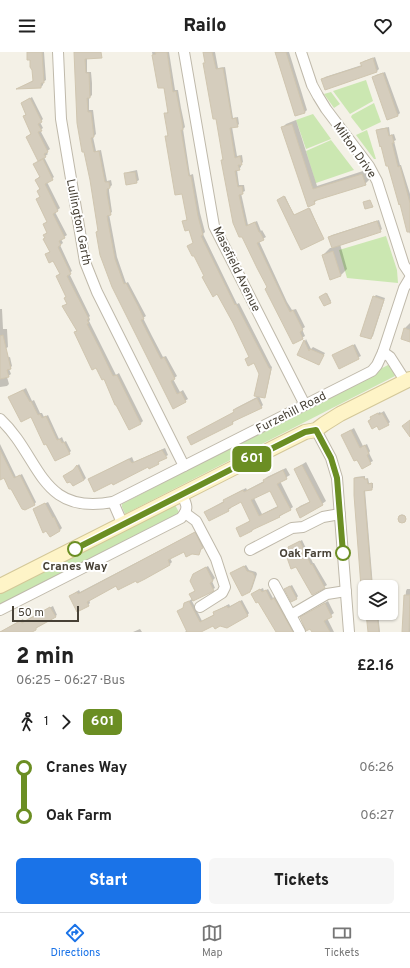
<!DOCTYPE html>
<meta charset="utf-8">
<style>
body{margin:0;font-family:Overpass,sans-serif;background:#f6f6f6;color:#222;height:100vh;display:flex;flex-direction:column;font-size:15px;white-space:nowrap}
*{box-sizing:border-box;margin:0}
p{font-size:13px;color:#767676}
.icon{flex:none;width:22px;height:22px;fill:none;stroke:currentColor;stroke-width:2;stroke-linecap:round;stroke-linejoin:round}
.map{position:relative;height:580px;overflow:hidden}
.side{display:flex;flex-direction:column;background:#fff;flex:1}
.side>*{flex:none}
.badge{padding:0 8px;border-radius:6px;font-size:14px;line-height:26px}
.controls{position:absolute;left:358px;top:528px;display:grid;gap:8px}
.controls a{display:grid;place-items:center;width:40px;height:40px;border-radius:6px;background:#fff;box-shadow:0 1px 3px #0004;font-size:20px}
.scale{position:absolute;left:12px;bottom:10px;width:67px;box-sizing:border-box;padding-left:4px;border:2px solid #474136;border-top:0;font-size:11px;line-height:14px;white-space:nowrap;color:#474136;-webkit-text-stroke:3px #fff;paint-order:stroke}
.map>.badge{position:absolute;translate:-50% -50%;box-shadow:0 0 0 2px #fff}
.legs{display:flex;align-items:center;gap:6px;height:44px;padding:0 16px;font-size:13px}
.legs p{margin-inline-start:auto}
.headline{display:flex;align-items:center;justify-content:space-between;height:68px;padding:0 16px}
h1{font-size:22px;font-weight:800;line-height:30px}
.primary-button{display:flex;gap:8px;margin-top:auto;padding:8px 16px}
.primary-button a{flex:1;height:46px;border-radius:6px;background:#1a73e8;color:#fff;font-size:16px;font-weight:800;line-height:46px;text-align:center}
.primary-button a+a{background:#f6f6f6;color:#222}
ul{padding:0 16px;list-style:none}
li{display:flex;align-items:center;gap:14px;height:48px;font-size:15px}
li i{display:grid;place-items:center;width:6px;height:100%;margin:0 5px;background:currentColor}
li i::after{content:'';width:10px;height:10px;margin:-5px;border:3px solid;border-radius:50%;background:#fff}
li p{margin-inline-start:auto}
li:first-child i{background:linear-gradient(#0000 50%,currentColor 0)}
li:last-child i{background:linear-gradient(currentColor 50%,#0000 0)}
header{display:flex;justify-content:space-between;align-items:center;height:52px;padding:0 16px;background:#fff;font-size:18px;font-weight:800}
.dock{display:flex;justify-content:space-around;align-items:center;height:56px;border-top:1px solid #e0e0e0;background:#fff;font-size:11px;color:#767676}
.dock a{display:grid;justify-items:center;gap:2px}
.dock .active{color:#1a73e8}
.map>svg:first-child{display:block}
</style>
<header><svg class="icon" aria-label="menu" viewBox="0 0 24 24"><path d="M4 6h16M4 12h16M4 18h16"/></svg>Railo<svg class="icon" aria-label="heart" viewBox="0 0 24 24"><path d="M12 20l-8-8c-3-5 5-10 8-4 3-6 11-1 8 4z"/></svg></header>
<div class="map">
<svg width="410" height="580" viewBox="0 0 410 580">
<rect width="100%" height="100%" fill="#f4f1e7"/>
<!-- green -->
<g fill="#cbe7b1">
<polygon points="366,28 373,49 350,62 333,39"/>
<polygon points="331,40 340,52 334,56 324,42"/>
<polygon points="374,51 381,70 362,79 351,65 352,63"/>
<polygon points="313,62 331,87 306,97 296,68"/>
<polygon points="367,78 376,107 374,107 356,83"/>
<polygon points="331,88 354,118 316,131 306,99"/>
<polygon points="386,184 397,218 398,231 347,226 339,198"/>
<polygon points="388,313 392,315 395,324 125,462 122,455 122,452"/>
<polygon points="175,453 180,462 0,553 0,542"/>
</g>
<!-- shadow -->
<g fill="#0003" fill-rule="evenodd">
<polygon points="28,0 44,0 46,28 43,30 43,33 41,35 19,36 34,28 31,7"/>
<polygon points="75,0 91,0 87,6 87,20 91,20 92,31 92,43 89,46 89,58 93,58 96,82 93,85 96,99 101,98 107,129 111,128 112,133 109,136 109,139 112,160 109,162 117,205 126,231 128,230 146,264 143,266 152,284 163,305 166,304 177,324 173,327 180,340 183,338 188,347 173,356 97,180 99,178"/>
<polygon points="152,0 169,0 175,38 178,38 181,56 185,75 183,77 190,123 193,122 200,161 205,180 203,182 237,252 239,251 271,314 272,315 266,342 264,345 260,322 254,310 246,307 250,304 218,241 205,224 190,177 183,170 188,167 183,141 166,85 169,82 165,62 169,59 164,35 159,35"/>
<polygon points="204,0 215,0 218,16 225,15 233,66 238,65 239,72 237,74 232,75 237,104 242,103 243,110 241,112 241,115 237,118 239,133 244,133 245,139 241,141 248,173 257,169 261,179 262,178 266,185 259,189 287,250 292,258 296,257 305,275 302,277 305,284 293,291 268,235 222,108 224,106"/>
<polygon points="275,0 289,0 307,58 305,60 295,63"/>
<polygon points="375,5 379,17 377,19 323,28 325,25 362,13 362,11 364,9"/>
<polygon points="385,20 400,61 398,63 374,26 376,23"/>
<polygon points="32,45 43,67 40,70 43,76 40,78 50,97 46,100 48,102 44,105 54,125 47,130 60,156 55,160 67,183 61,187 63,191 60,193 72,219 69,221 90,264 89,265 90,268 89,269 116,323 119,321 143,369 141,371 105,326 75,281 77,278 64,254 68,251 67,245 57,224 61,221 53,208 46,202 51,199 44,183 48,180 44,172 48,169 38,139 40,136 36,128 40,124 36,110 39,109 27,85 32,81 24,64 26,62 22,51"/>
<polygon points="296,68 317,134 366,118 369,128 365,132 318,147 314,151 282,76 286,72"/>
<polygon points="389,75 390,83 394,82 396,88 394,89 400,113 401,113 410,142 410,182 377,79 379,77"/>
<polygon points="137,118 139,128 136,130 125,122 128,120"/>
<polygon points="285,144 294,163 310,156 323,186 302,197 279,147"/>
<polygon points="379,168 382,177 380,179 340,192 347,217 341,223 323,203 330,196 333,196 329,185 332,183"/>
<polygon points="327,241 331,249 325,253 321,244"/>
<polygon points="376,243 385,246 373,284 371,286 374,245"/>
<polygon points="0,257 2,257 3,277 7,277 8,295 5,297 0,297"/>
<polygon points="410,271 410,289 402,286 405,276"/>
<polygon points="306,287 311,297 313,295 325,301 319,312 299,303"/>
<polygon points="355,292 361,304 339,315 336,302"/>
<polygon points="10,305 12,314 9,317 11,322 7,325 9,332 7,334 0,335 0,307"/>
<polygon points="26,336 32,349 34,348 40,361 42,361 44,365 48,363 59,387 62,385 64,390 66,389 71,399 69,401 32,363 10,345"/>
<polygon points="259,344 263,353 261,355 234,368 233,371 192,392 191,383 235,360 234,358 236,356"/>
<polygon points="384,359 390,370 388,372 377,372 369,369 374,363 380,360 381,361"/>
<polygon points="354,376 363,394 367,392 370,399 369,401 373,409 362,415 342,383"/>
<polygon points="0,392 16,425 22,422 36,450 34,453 11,435 4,425 0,426"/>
<polygon points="165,396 168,403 160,408 158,411 149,414 112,429 89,427 132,405 134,410"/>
<polygon points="306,410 326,449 322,452 297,457 300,454 311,449 295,417"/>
<polygon points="79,412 86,426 84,428 64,424 75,417"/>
<path d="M286,416L290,423L280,429L293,455L279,465L254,476L252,478L237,477L251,468L241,449L231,454V456L228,458L205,460L208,458L224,449L227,446L246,436L247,438L264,429L267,425ZM270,437L278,454L262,462L254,446Z"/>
<polygon points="365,424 365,427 368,426 369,431 373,431 373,436 365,438 373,535 365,535 365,543 364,537 363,537 355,426 356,425"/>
<polygon points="48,450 62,476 60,478 36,456"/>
<circle cx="402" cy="466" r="3.5"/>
<polygon points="197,479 204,493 198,502 184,498 170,506 172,510 170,512 145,526 117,533 89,547 90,551 88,553 70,544 79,538 80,540"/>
<polygon points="302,488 313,511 314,511 327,533 313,542 296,513 286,501 290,498 291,494"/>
<polygon points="246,513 249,518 256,520 257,522 252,537 250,539 232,521"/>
<polygon points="208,514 215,526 212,529 215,536 192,549 202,569 215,562 214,561 216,559 229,552 230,554 242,548 249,561 247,564 214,572 198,580 185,580 187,578 178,560 184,555 187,550 192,547 192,541 195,539 194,522"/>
<polygon points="292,533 298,544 296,547 288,535"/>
<polygon points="263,536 264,539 268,537 273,546 276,544 296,580 277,580 255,540"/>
<polygon points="407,537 410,537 410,580 403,580 406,539"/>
<polygon points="328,549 334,561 327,566 334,580 313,580 305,563"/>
<polygon points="53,554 57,563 30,580 0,580 23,567 24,569"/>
<polygon points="367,561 378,561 380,580 369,580"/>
<polygon points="140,577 142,580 133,580"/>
</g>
<!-- building -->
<g fill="#d5cdbd" stroke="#d0c6b0" fill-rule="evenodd">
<polygon points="27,0 42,0 44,31 41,31 41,36 16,37 33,29 32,18 30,15 30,8 27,8"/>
<polygon points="74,0 101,0 102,6 85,7 86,21 89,21 90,46 87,46 88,60 91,60 94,85 91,86 94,100 99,99 105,130 109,130 110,136 107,137 107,142 111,163 107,164 115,207 124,232 126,231 138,254 144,267 141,268 161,307 164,305 175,327 171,329 177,342 181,340 186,350 173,357 112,235 100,203 96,180 98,179 90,128 84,100 82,100 77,71"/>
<polygon points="155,0 167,0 173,40 176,39 182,70 183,78 181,78 189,124 191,124 198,164 203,183 201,184 235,253 236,252 269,316 271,317 265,346 254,344 259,322 254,311 248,314 245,307 249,305 233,271 217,242 213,245 202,225 204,224 194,204 192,204 187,194 193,191 189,178 185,179 182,169 187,168 182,142 175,143 165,84 168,84 164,61 168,61 164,36 158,36 152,3 156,2"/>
<polygon points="203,0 212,0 216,17 223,16 232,67 236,66 238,75 230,76 235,106 240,104 242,113 238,113 240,118 235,119 238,135 242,134 243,142 239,143 246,174 255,170 259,180 260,180 264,188 257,191 286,252 290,260 293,258 303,278 300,280 303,287 293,292 265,237 267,235 257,216 242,185 239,185 233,171 221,108 223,108 216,67 213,67 203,11 205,11"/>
<polygon points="275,0 286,0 305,61 295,64"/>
<polygon points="373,6 377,20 325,38 321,27 362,14 360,11"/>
<polygon points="383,21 398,64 387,68 372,25"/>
<polygon points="30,46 42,70 38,72 42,79 38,80 48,100 44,102 46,105 38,109 26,85 31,82 23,64 26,63 21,51"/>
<polygon points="292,72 313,137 362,122 366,133 314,149 315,152 308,155 281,75"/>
<polygon points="387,76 389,84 392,83 394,91 392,91 398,115 400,114 410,151 410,180 407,180 400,152 399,153 388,114 386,114 381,94 380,95 376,78"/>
<polygon points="43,107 53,128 45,132 58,159 53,162 65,186 59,189 61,193 58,195 71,222 67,224 89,267 87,268 89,271 87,272 100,297 113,324 117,323 141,372 129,378 116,353 115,353 104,327 102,328 96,316 92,318 74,280 77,279 62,254 67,252 64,246 66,245 56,224 60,222 53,209 49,211 45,202 50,200 43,187 45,186 43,183 47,181 43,172 47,170 36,147 40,145 37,139 40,137 35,128 40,125 33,112"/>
<polygon points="135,120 137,131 126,133 124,121"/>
<polygon points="284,144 294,163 309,156 324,187 301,198 277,148"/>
<polygon points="370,148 373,155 365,157 363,150"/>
<polygon points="377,169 381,180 332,196 328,185"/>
<polygon points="333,199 341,224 330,228 322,203"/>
<polygon points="326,241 331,251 324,254 319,245"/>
<polygon points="373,244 384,248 371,287 360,284"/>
<polygon points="404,276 410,278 410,290 401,287"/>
<polygon points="3,283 11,317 7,318 9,325 0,327 0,284"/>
<polygon points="304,288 309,299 310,297 324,303 319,313 297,303"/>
<polygon points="353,293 359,307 339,317 332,303"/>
<polygon points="23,338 30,350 31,349 38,363 40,362 42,366 46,364 57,388 60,387 62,391 64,390 70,402 55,409 46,392 44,393 31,365 21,370 8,345"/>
<polygon points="257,346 262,356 232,370 233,372 191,393 187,385 234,360 233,358"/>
<polygon points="378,361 379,363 382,361 389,373 379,378 377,374 372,377 368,369 371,367 370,365"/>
<polygon points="410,368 410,385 402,374"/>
<polygon points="351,378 360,396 365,393 369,402 367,403 371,412 362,417 357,408 354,409 341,383"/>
<polygon points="0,398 14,426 20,423 35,453 25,458 22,457 11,437 9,437 4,426 0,428"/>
<polygon points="162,398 167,406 158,410 159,412 149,417 148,415 113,433 112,431 94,440 88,427 129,407 132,411"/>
<polygon points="77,413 84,428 73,434 70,430 67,431 63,424 73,418"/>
<polygon points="302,413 323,453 300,466 296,457 310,450 294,417"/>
<path d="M283,418L287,427L277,432L291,458L279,464L280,465L252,478V479L240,485L236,476L250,469L241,450L228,457L229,459L209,469L204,460L224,450L223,448L243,438L244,440L264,430L263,428ZM270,439L278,455L259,464L251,448Z"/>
<polygon points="364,425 364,427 367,427 368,432 372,431 372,438 364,439 372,535 361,535 354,443 354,426"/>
<polygon points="45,451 53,466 54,465 60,479 50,485 46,479 43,481 33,457"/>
<circle cx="402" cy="467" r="4"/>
<polygon points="195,480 203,496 201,497 199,503 192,502 186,505 184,500 168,508 170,513 145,527 137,531 136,529 118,538 116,534 87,550 89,554 77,560 69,544 77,540 78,542"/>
<polygon points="300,489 311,513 312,512 325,536 312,543 296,515 291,517 285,500 289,498 288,495"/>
<polygon points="244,514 247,519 253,521 255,525 250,540 242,544 230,521"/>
<polygon points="206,515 213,529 210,531 214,539 193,549 189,542 195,539 190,529 193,522"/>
<polygon points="290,534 297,547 291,550 284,537"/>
<polygon points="260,537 262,540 266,538 271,548 274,546 293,580 276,580 258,550 256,551 251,542"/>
<polygon points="404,543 410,543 409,580 402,580"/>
<polygon points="189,549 200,570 214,563 213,560 227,554 228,556 240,549 248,564 227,576 220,574 215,577 213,574 201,580 187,580 177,559 183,556 184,551"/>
<polygon points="325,551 332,565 324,569 330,580 312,580 310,577 306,579 300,565"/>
<polygon points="50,555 56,565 36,576 36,578 32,580 0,580 20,569 22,571"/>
<polygon points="366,561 377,561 379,580 368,580"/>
</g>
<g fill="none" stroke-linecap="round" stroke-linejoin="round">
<defs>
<g id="street">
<polyline points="58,0 61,67 85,210 97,240 184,414"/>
<polyline points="184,0 214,174 305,353"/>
<polyline points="301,0 312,33 318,44 326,57 369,114 377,129 404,213 410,222"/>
<polyline points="383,300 404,236 410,226"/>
<path d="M0,367C41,405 39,464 113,450L372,319L377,313L383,300L390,305L406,330"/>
<polyline points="316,378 331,406 337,426 349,580"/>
<polyline points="113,450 123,473"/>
<polyline points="185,461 196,469 216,507 225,535 222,541 200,555"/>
<polyline points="250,498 292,476 303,475 323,465 340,462"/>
<polyline points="274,532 300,580"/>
<path d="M0,558L181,466C189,457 187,453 182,443"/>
<polyline points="291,563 327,542 346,539"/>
</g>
<polyline id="secondary" points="0,534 273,396 305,380 316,378 324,372 340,362 410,327"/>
</defs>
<!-- street casing -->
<use href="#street" stroke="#bfb9aa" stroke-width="12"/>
<!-- secondary casing -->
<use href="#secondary" stroke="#d3c798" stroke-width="16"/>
<!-- street -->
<use href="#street" stroke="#fff" stroke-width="10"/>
<!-- secondary -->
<use href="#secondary" stroke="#fef4c7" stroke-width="14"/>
</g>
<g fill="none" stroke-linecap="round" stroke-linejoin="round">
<defs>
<polyline id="line-1" points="75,497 273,396 305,380 316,378 331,406 337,426 343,501"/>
</defs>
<!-- line-1 casing -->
<use href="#line-1" stroke="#fff" stroke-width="9"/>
<!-- line-1 -->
<use href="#line-1" stroke="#6b8e23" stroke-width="6"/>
</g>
<!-- markers -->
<g fill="#fff" stroke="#6b8e23" stroke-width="2">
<circle cx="75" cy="497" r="7"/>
<circle cx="343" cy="501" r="7"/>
</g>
<g text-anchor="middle" stroke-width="4" stroke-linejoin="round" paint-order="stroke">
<!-- street labels -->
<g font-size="12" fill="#474136" stroke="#fff">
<text transform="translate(355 98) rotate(55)" y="4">Milton Drive</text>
<text transform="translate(79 170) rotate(79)" y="4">Lullington Garth</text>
<text transform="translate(237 217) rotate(64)" y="4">Masefield Avenue</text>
<text transform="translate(291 360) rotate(-27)" y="4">Furzehill Road</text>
</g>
<!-- stop labels -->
<g font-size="12" font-weight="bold" fill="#474136" stroke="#fff" text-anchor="end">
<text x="332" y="505">Oak Farm</text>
<text x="75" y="518" text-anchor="middle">Cranes Way</text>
</g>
</g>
</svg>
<div class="controls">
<a><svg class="icon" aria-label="layers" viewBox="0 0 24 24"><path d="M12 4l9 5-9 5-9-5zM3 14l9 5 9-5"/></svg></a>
</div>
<div class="scale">50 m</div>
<b class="badge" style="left:252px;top:407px;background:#6b8e23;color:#fff">601</b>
</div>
<section class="side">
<div class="headline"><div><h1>2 min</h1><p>06:25 – 06:27 · Bus</p></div><b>£2.16</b></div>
<div class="legs"><svg class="icon" aria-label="walk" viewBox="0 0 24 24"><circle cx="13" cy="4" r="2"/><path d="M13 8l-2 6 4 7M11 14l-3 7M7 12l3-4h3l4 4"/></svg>1<svg class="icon" aria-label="forward" viewBox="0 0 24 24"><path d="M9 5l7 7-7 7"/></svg><b class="badge" style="background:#6b8e23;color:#fff">601</b></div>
<ul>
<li><i style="color:#6b8e23"></i><b>Cranes Way</b><p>06:26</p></li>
<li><i style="color:#6b8e23"></i><b>Oak Farm</b><p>06:27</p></li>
</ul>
<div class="primary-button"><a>Start</a><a>Tickets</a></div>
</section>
<nav class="dock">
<a class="active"><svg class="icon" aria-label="directions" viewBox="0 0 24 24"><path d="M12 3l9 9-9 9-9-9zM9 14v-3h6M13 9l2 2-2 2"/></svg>Directions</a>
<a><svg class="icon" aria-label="map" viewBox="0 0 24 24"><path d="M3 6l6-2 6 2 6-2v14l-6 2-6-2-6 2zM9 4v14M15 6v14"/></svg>Map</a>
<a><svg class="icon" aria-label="tickets" viewBox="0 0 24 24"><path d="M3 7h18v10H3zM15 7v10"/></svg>Tickets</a>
</nav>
